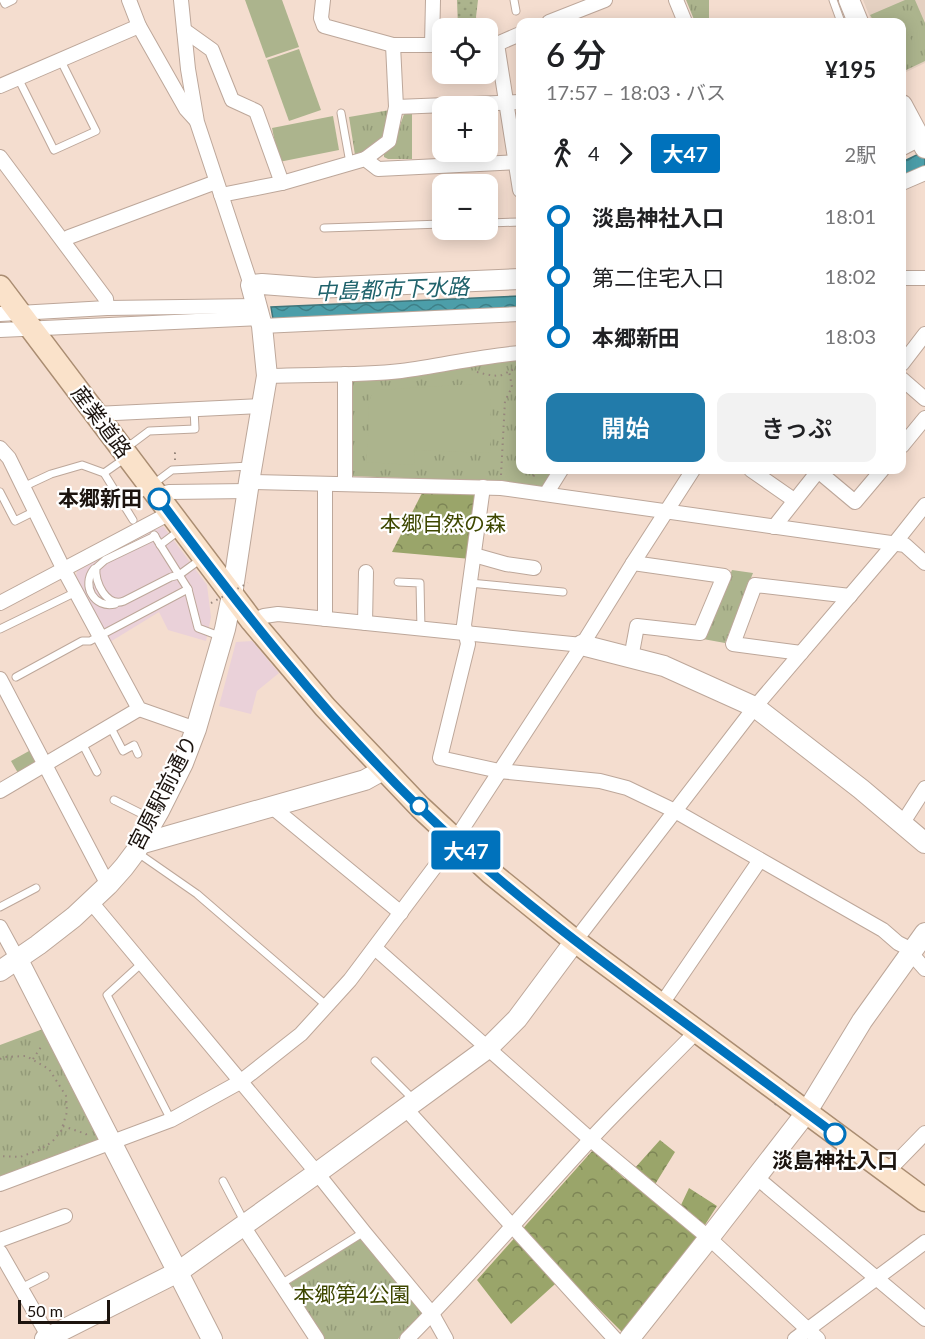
<!DOCTYPE html>
<html lang="ja">
<meta charset="utf-8">
<style>
body{margin:0;font-family:Lato,"Noto Sans JP",sans-serif;background:#f2f2f2;color:#202124;height:100vh;display:flex;flex-direction:column;font-size:22px;white-space:nowrap}
*{box-sizing:border-box;margin:0}
p{font-size:20px;color:#757577}
.icon{flex:none;width:33px;height:33px;fill:none;stroke:currentColor;stroke-width:2;stroke-linecap:round;stroke-linejoin:round}
.map{position:relative;flex:1;overflow:hidden}
.details{position:absolute;left:516px;top:18px;width:390px;height:456px;display:flex;flex-direction:column;background:#fff;border-radius:12px;box-shadow:0 3px 15px #0003}
.details>*{flex:none}
.badge{padding:0 12px;border-radius:4px;font-size:21px;line-height:39px}
.buttons{position:absolute;left:432px;top:18px;display:grid;gap:12px}
.buttons a{display:grid;place-items:center;width:66px;height:66px;border-radius:12px;background:#fff;box-shadow:0 3px 15px #0003;font-size:30px}
.scale{position:absolute;left:18px;bottom:15px;width:92px;box-sizing:border-box;padding-left:6px;border:3px solid #1c140f;border-top:0;font-size:16px;line-height:21px;white-space:nowrap;color:#1c140f;-webkit-text-stroke:4px #fff;paint-order:stroke}
.map>.badge{position:absolute;translate:-50% -50%;box-shadow:0 0 0 3px #fff}
.legs{display:flex;align-items:center;gap:9px;height:66px;padding:0 30px;font-size:20px}
.legs p{margin-inline-start:auto}
.head{display:flex;align-items:center;justify-content:space-between;height:102px;padding:0 30px}
h1{font-size:33px;font-weight:600;line-height:45px}
.primary-button{display:flex;gap:12px;margin-top:auto;padding:12px 30px}
.primary-button a{flex:1;height:69px;border-radius:12px;background:#227baa;color:#fff;font-size:24px;font-weight:600;line-height:69px;text-align:center}
.primary-button a+a{background:#f2f2f2;color:#202124}
ul{padding:0 30px;list-style:none}
li{display:flex;align-items:center;gap:21px;height:60px;font-size:22px}
li i{display:grid;place-items:center;width:9px;height:100%;margin:0 8px;background:currentColor}
li i::after{content:'';width:15px;height:15px;margin:-8px;border:4px solid;border-radius:50%;background:#fff}
li p{margin-inline-start:auto}
li:first-child i{background:linear-gradient(#0000 50%,currentColor 0)}
li:last-child i{background:linear-gradient(currentColor 50%,#0000 0)}
.map>svg:first-child{display:block}
</style>
<div class="map">
<svg width="925" height="1339" viewBox="0 0 925 1339">
<defs>
<pattern id="grass-dots" width="8" height="8" patternUnits="userSpaceOnUse" patternTransform="scale(1.5)"><rect width="8" height="8" fill="#acb48d"/><path d="M2 2h.1M6 6h.1" fill="none" stroke="#939a78" stroke-width="1.8" stroke-linecap="round"/></pattern>
<pattern id="forest-crowns" width="20" height="18" patternUnits="userSpaceOnUse" patternTransform="scale(1.5)"><rect width="20" height="18" fill="#9aa56a"/><path d="M2 6a3 3 0 1 1 6 0M12 15a3 3 0 1 1 6 0" fill="none" stroke="#7d8556"/></pattern>
<pattern id="park-tufts" width="24" height="20" patternUnits="userSpaceOnUse" patternTransform="scale(1.5)"><rect width="24" height="20" fill="#acb48d"/><path d="M3 7l-1-3M5 7V3M7 7l1-3M15 17l-1-3M17 17v-4M19 17l1-3" fill="none" stroke="#939a78"/></pattern>
<pattern id="water-waves" width="16" height="10" patternUnits="userSpaceOnUse" patternTransform="scale(1.5)"><rect width="16" height="10" fill="#4c9ea9"/><path d="M0 5q4-4 8 0t8 0" fill="none" stroke="#3e8088"/></pattern>
</defs>
<rect width="100%" height="100%" fill="#f4ddcf"/>
<!-- commercial -->
<g fill="#ead1d9">
<polygon points="163,526 207,585 211,617 206,641 168,630 159,612 110,642 76,576 77,571"/>
<polygon points="252,641 279,673 257,691 251,714 219,706 236,642"/>
</g>
<!-- education -->
<polygon fill="#e4d0c1" points="863,0 925,0 925,63 902,74 902,22 872,22"/>
<!-- grass -->
<polygon fill="url(#grass-dots)" points="457,0 478,0 476,17 478,28 458,28"/>
<!-- forest -->
<g fill="url(#forest-crowns)">
<polygon points="423,491 479,491 471,559 392,552"/>
<polygon points="660,1140 675,1152 654,1186 681,1205 689,1188 717,1206 694,1242 624,1334 565,1275 511,1324 477,1280 593,1150 625,1179"/>
</g>
<!-- park -->
<g fill="url(#park-tufts)">
<polygon points="686,0 709,0 709,22 695,22"/>
<polygon points="905,0 915,0 925,23 925,61 902,72 902,22 874,22 870,15"/>
<polygon points="390,110 390,121 378,144 363,153 355,155 349,117"/>
<path d="M412,111V159H388L384,157V153C397,139 398,129 405,112Z"/>
<polygon points="520,359 520,470 553,470 542,487 487,481 349,476 349,379"/>
<polygon points="732,570 753,573 725,643 703,639"/>
<polygon points="43,1029 103,1141 0,1177 0,1045"/>
<polygon points="362,1236 424,1312 398,1339 325,1339 289,1284"/>
</g>
<!-- garden -->
<g fill="#acb48d">
<polygon points="245,0 282,0 299,47 266,58"/>
<polygon points="898,14 918,53 902,61 902,22 881,22"/>
<polygon points="299,49 321,110 289,121 267,60"/>
<polygon points="333,116 339,150 279,162 272,128"/>
<polygon points="473,384 481,392 484,392 491,400 490,453 415,450 414,465 366,462 369,429 368,405 371,396 379,390"/>
<polygon points="24,734 36,758 35,763 18,773 11,761 29,751 22,736"/>
</g>
<!-- water -->
<g fill="url(#water-waves)" stroke="#3e757b" stroke-width="1.5">
<polygon points="925,151 925,170 902,180 902,162"/>
<polygon points="520,296 520,311 273,319 271,307"/>
</g>
<g fill="none" stroke-linecap="round" stroke-linejoin="round">
<defs>
<g id="lane">
<polyline points="3,0 5,4 13,0"/>
<polyline points="514,0 516,11"/>
<polyline points="833,0 841,22"/>
<polyline points="18,78 54,150 96,131 60,59"/>
<polyline points="341,113 350,163"/>
<polyline points="488,223 520,222"/>
<polyline points="324,228 442,224"/>
<polyline points="125,449 149,431 195,429 194,409"/>
<polyline points="104,473 124,459"/>
<polyline points="23,487 51,474 82,465 104,473 133,520"/>
<polyline points="0,492 15,521 35,511"/>
<polyline points="124,506 172,470 250,466"/>
<polyline points="154,535 188,589 198,628 222,637"/>
<path d="M155,536L105,560L96,568C94,582 107,608 124,601L171,577L179,575L201,559"/>
<polyline points="160,545 180,530"/>
<path d="M94,569C81,585 94,609 115,604"/>
<polyline points="398,582 420,583 421,629"/>
<polyline points="470,583 563,592"/>
<polyline points="0,629 76,592"/>
<polyline points="16,677 82,641 90,641 188,589"/>
<polyline points="110,726 123,751 134,745 138,754"/>
<polyline points="82,743 97,772"/>
<polyline points="114,800 152,819"/>
<polyline points="138,853 197,894 327,1006"/>
<polyline points="0,907 36,888"/>
<polyline points="142,963 107,995 171,1120"/>
<polyline points="375,1061 413,1099"/>
<polyline points="223,1181 244,1221"/>
<polyline points="281,1284 364,1232"/>
<polyline points="21,1288 45,1276"/>
</g>
<g id="street">
<polyline points="129,0 139,26"/>
<polyline points="181,0 188,69 197,122 251,285"/>
<polyline points="323,0 321,18 324,26 393,45 442,45"/>
<polyline points="676,0 685,22"/>
<polyline points="549,22 605,0"/>
<polyline points="184,30 212,50 232,100 256,111 282,183"/>
<polyline points="488,44 497,44 520,34"/>
<polyline points="497,44 520,190"/>
<polyline points="432,45 433,0"/>
<polyline points="0,86 139,26 186,109 196,120"/>
<polyline points="396,107 520,102"/>
<polyline points="0,157 106,299 107,308"/>
<polyline points="365,159 389,141 396,107 393,45"/>
<polyline points="902,183 925,173"/>
<polyline points="221,195 282,183 365,159 378,169 520,162"/>
<polyline points="64,241 69,237 216,182"/>
<polyline points="902,278 925,278"/>
<polyline points="0,314 107,308 257,306"/>
<polyline points="262,326 520,314"/>
<polyline points="0,330 260,318"/>
<polyline points="902,364 925,334"/>
<path d="M267,376C312,374 357,376 401,371C441,366 480,356 520,353"/>
<polyline points="902,379 925,399"/>
<polyline points="95,414 263,406"/>
<polyline points="902,446 925,418"/>
<polyline points="0,448 9,458 64,570 139,709 196,729"/>
<polyline points="751,470 794,500"/>
<polyline points="818,471 855,502 882,470"/>
<polyline points="249,482 501,488 905,545 925,563"/>
<polyline points="325,484 325,619"/>
<polyline points="345,484 345,374"/>
<polyline points="483,487 464,625 468,644 440,758 499,771 600,781 627,788 675,811 883,930 898,943 912,950"/>
<polyline points="546,494 561,470"/>
<polyline points="156,495 169,492 248,491"/>
<polyline points="774,527 819,470"/>
<polyline points="474,555 506,564 534,568"/>
<polyline points="0,603 170,513"/>
<polyline points="252,621 264,616 278,614 582,645"/>
<polyline points="365,623 366,572"/>
<polyline points="801,653 733,644 755,585 850,596"/>
<polyline points="631,658 637,626 700,633 724,576 633,563"/>
<polyline points="0,679 108,885"/>
<polyline points="0,791 139,709"/>
<polyline points="271,806 401,913"/>
<polyline points="902,824 925,788"/>
<polyline points="91,902 317,1173 364,1232 432,1314 446,1339"/>
<polyline points="0,927 18,960"/>
<polyline points="575,941 755,707 894,544 925,505"/>
<polyline points="375,948 590,1139 709,1238 818,1339"/>
<polyline points="910,952 925,969"/>
<polyline points="661,1005 760,860"/>
<polyline points="405,1108 615,1339"/>
<polyline points="887,1172 925,1133"/>
<polyline points="756,1177 925,1319"/>
<polyline points="0,1184 171,1120 240,1082 301,1034 350,980 455,840 582,645 633,563 693,470"/>
<polyline points="243,1226 317,1339"/>
<polyline points="0,1240 65,1216"/>
<polyline points="0,1252 50,1339"/>
<path d="M407,1339C471,1275 529,1206 590,1140C624,1103 661,1068 696,1032"/>
<polyline points="795,1339 925,1242"/>
</g>
<g id="secondary">
<polyline points="849,0 858,22"/>
<polyline points="902,105 925,148"/>
<polyline points="902,145 919,136"/>
<polyline points="582,645 664,666 755,707 861,789 925,843"/>
<polyline points="140,844 365,780 383,770"/>
<polyline points="18,960 212,1339"/>
<polyline points="0,971 38,945 74,917 108,885 124,867 136,851 159,811 183,763 196,729 225,629 232,595 249,482 267,376 262,326 251,285 262,284 315,288 520,279"/>
<polyline points="45,1339 178,1272 317,1173 488,1048 517,1019 575,941"/>
<polyline points="629,1339 709,1238 806,1113 862,1021 925,933"/>
</g>
<polyline id="primary" points="0,287 252,621 325,707 420,807 491,873 575,941 925,1200"/>
</defs>
<!-- lane casing -->
<use href="#lane" stroke="#bda79a" stroke-width="9"/>
<!-- street casing -->
<use href="#street" stroke="#bda79a" stroke-width="16"/>
<!-- secondary casing -->
<use href="#secondary" stroke="#bda79a" stroke-width="22"/>
<!-- primary casing -->
<use href="#primary" stroke="#aa8d72" stroke-width="25"/>
<!-- path -->
<g stroke="#97877d" stroke-width="2" stroke-dasharray="1.5 4.5" stroke-linecap="butt">
<path d="M477,372C485,374 494,377 502,375C509,372 513,368 520,369"/>
<polyline points="175,460 175,453 180,453"/>
<polyline points="531,470 534,474 533,480"/>
<polyline points="501,475 505,401 512,387 509,371"/>
<polyline points="0,1059 4,1057 26,1056 49,1069 66,1096 67,1112 61,1131 52,1142 39,1150 20,1157 0,1156"/>
<polyline points="33,1059 43,1044"/>
<polyline points="63,1126 86,1134 87,1139"/>
</g>
<!-- lane -->
<use href="#lane" stroke="#fff" stroke-width="7"/>
<!-- street -->
<use href="#street" stroke="#fff" stroke-width="14"/>
<!-- secondary -->
<use href="#secondary" stroke="#fff" stroke-width="20"/>
<!-- primary -->
<use href="#primary" stroke="#fae2ca" stroke-width="22"/>
<!-- path-bridge -->
<g stroke="#97877d" stroke-width="2" stroke-dasharray="1.5 4.5" stroke-linecap="butt">
<polyline points="211,603 248,583"/>
<polyline points="775,1105 789,1085"/>
</g>
</g>
<g fill="none" stroke-linecap="round" stroke-linejoin="round">
<defs>
<path id="line-1" d="M159,499C239,607 323,713 419,807C492,878 573,940 654,1000C715,1045 775,1090 835,1134"/>
</defs>
<!-- line-1 casing -->
<use href="#line-1" stroke="#fff" stroke-width="14"/>
<!-- line-1 -->
<use href="#line-1" stroke="#0072bc" stroke-width="9"/>
</g>
<!-- markers -->
<g fill="#fff" stroke="#0072bc" stroke-width="3">
<circle cx="159" cy="499" r="10"/>
<circle cx="419" cy="806" r="8"/>
<circle cx="835" cy="1134" r="10"/>
</g>
<g text-anchor="middle" stroke-width="4.5" stroke-linejoin="round" paint-order="stroke">
<!-- street labels -->
<g font-size="21" fill="#1c140f" stroke="#fff">
<text transform="translate(101 422) rotate(53)" y="7">産業道路</text>
<text transform="translate(163 793) rotate(-63)" y="7">宮原駅前通り</text>
</g>
<!-- stop labels -->
<g font-size="21" font-weight="bold" fill="#1c140f" stroke="#fff" text-anchor="end">
<text x="142" y="506">本郷新田</text>
<text x="835" y="1168" text-anchor="middle">淡島神社入口</text>
</g>
<!-- park labels -->
<g font-size="21" fill="#3e4700" stroke="#fff">
<text x="443" y="531">本郷自然の森</text>
<text x="352" y="1302">本郷第4公園</text>
</g>
<!-- water labels -->
<g font-size="22" font-style="italic" fill="#1f626b" stroke="#fff">
<text transform="translate(392 289) rotate(-2)" y="8">中島都市下水路</text>
</g>
</g>
</svg>
<div class="buttons">
<a><svg class="icon" aria-label="locate" viewBox="0 0 24 24"><circle cx="12" cy="12" r="6"/><path d="M12 2v4M12 18v4M2 12h4M18 12h4"/></svg></a>
<a>+</a>
<a>−</a>
</div>
<div class="scale">50 m</div>
<b class="badge" style="left:466px;top:850px;background:#0072bc;color:#fff">大47</b>
<section class="details">
<div class="head"><div><h1>6 分</h1><p>17:57 – 18:03 · バス</p></div><b>¥195</b></div>
<div class="legs"><svg class="icon" aria-label="walk" viewBox="0 0 24 24"><circle cx="13" cy="4" r="2"/><path d="M13 8l-2 6 4 7M11 14l-3 7M7 12l3-4h3l4 4"/></svg>4<svg class="icon" aria-label="forward" viewBox="0 0 24 24"><path d="M9 5l7 7-7 7"/></svg><b class="badge" style="background:#0072bc;color:#fff">大47</b><p>2駅</p></div>
<ul>
<li><i style="color:#0072bc"></i><b>淡島神社入口</b><p>18:01</p></li>
<li><i style="color:#0072bc"></i><span>第二住宅入口</span><p>18:02</p></li>
<li><i style="color:#0072bc"></i><b>本郷新田</b><p>18:03</p></li>
</ul>
<div class="primary-button"><a>開始</a><a>きっぷ</a></div>
</section>
</div>
